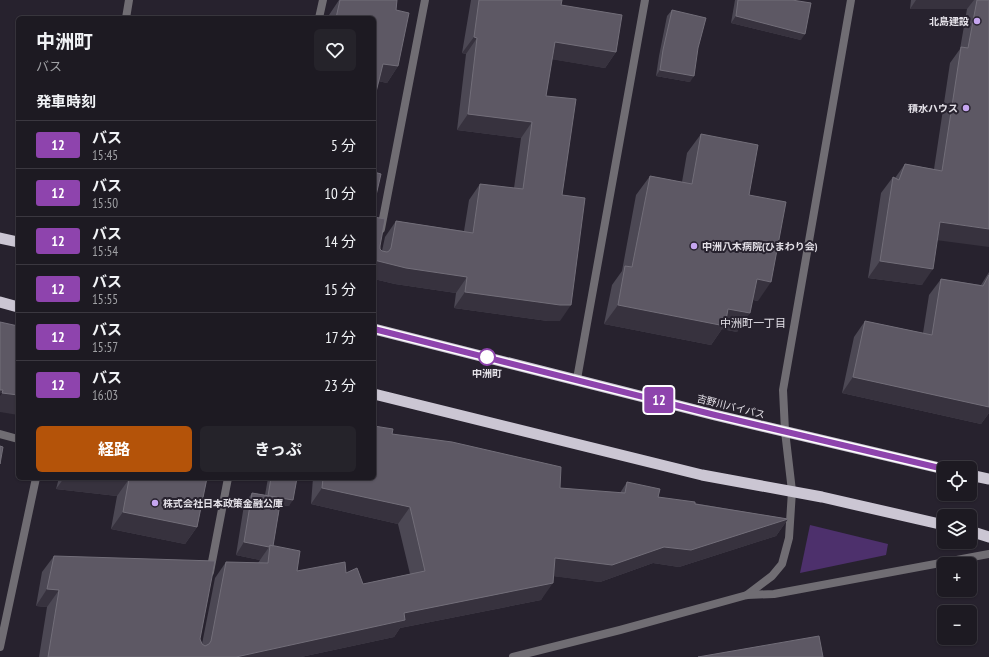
<!DOCTYPE html>
<html lang="ja">
<meta charset="utf-8">
<style>
body{margin:0;font-family:"PT Sans Narrow","Noto Sans JP",sans-serif;background:#25232a;color:#f1f3f6;height:100vh;display:flex;flex-direction:column;font-size:15px;white-space:nowrap}
*{box-sizing:border-box;margin:0}
p{font-size:13px;color:#a0a1a5}
.icon{flex:none;width:22px;height:22px;fill:none;stroke:currentColor;stroke-width:2;stroke-linecap:round;stroke-linejoin:round}
.map{position:relative;flex:1;overflow:hidden}
.drawer{position:absolute;left:16px;top:16px;width:360px;height:464px;display:flex;flex-direction:column;background:#1d1a22;border-radius:6px;box-shadow:0 1px 3px #0004,0 0 0 1px #3b3840}
.drawer>*{flex:none}
.badge{padding:0 8px;border-radius:3px;font-size:14px;line-height:26px}
.fabs{position:absolute;left:937px;top:461px;display:grid;gap:8px}
.fabs a{display:grid;place-items:center;width:40px;height:40px;border-radius:6px;background:#1d1a22;box-shadow:0 1px 3px #0004,0 0 0 1px #3b3840;font-size:20px}
.map>.badge{position:absolute;translate:-50% -50%;box-shadow:0 0 0 2px #fff}
h2{padding:0 20px;font-size:15px;line-height:36px}
.round{display:grid;place-items:center;flex:none;width:42px;height:42px;border-radius:6px;background:#25232a}
.summary{display:flex;align-items:center;justify-content:space-between;height:68px;padding:0 20px}
h1{font-size:19px;font-weight:700;line-height:30px}
.button{display:flex;gap:8px;margin-top:auto;padding:8px 20px}
.button a{flex:1;height:46px;border-radius:6px;background:#b45309;color:#fff;font-size:16px;font-weight:700;line-height:46px;text-align:center}
.button a+a{background:#25232a;color:#f1f3f6}
ul{padding:0;list-style:none}
li{display:flex;align-items:center;gap:12px;height:48px;padding:0 20px;border-top:1px solid #3b3840}
li div{flex:1}
li b{display:block;font-size:15px}
li em{font-style:normal}
li .badge{min-width:44px;font-weight:700;text-align:center}
.map>svg:first-child{display:block}
</style>
<div class="map">
<svg width="989" height="657" viewBox="0 0 989 657">
<rect width="100%" height="100%" fill="#27222e"/>
<!-- green -->
<polygon fill="#4d306c" points="810,525 888,544 886,555 800,573"/>
<g fill="none" stroke-linecap="round" stroke-linejoin="round">
<!-- minor -->
<g stroke="#706d73" stroke-width="8">
<polyline points="126,18 129,0"/>
<polyline points="319,18 323,0"/>
<polyline points="381,229 425,0"/>
<polyline points="577,379 645,0"/>
<polyline points="0,434 18,439"/>
<polyline points="210,572 228,478"/>
<polyline points="0,647 36,478"/>
</g>
<!-- tertiary -->
<g stroke="#706d73" stroke-width="8">
<polyline points="747,595 772,576 782,564 789,538 792,491 785,431 783,390 851,0"/>
<polyline points="513,657 620,630 747,595 774,594 989,554"/>
</g>
<!-- trunk -->
<g stroke="#cbc6d3" stroke-width="11">
<polyline points="0,238 18,242"/>
<polyline points="0,302 18,307"/>
<polyline points="374,329 715,415 944,469"/>
<polyline points="374,394 702,475 822,497 944,525"/>
<polyline points="970,475 989,479"/>
<polyline points="970,531 989,537"/>
</g>
</g>
<!-- wall -->
<g fill="#4c4854">
<polygon points="339,0 397,0 396,10 398,66 387,83 378,81 374,18 328,18 329,15"/>
<polygon points="471,0 562,0 561,5 616,52 605,68 552,59 546,96 562,195 560,321 548,321 454,308 456,293 395,284 374,279 380,246 380,249 382,251 385,237 396,221 464,231 469,200 480,184 514,188 521,138 457,130 466,54 462,53"/>
<polygon points="735,0 792,0 801,40 731,23"/>
<polygon points="911,0 989,0 937,240 922,285 868,278 881,193 893,177 895,178 905,164 934,169 950,63 960,49 967,9 910,9"/>
<polygon points="672,10 698,48 690,82 656,76 659,56 667,16"/>
<polygon points="701,134 749,195 758,301 753,300 737,332 722,329 711,345 604,324 612,285 622,271 636,195 650,176 682,182 687,153"/>
<polygon points="989,272 989,413 981,424 842,393 854,337 865,321 923,333 929,295 941,279 981,285"/>
<polygon points="392,434 560,488 620,493 627,482 658,497 788,519 776,536 679,567 653,563 600,582 554,576 541,600 400,628 394,637 301,657 39,657 47,607 36,606 42,572 54,556 200,639 202,644 215,578 226,562 258,563 260,560 236,555 244,505 252,493 265,495 268,478 297,478 289,506 280,505 273,546 297,571 346,573 363,584 410,574 398,524 311,504 313,478 374,478"/>
<polygon points="59,478 207,478 197,527 185,544 111,529 117,496 56,489"/>
</g>
<!-- shaded-wall -->
<g fill="#37323e">
<polygon points="916,0 974,0 967,9 910,9"/>
<polygon points="736,16 805,34 801,40 731,23"/>
<polygon points="474,37 477,38 466,54 462,53"/>
<polygon points="555,42 616,52 605,68 544,58"/>
<polygon points="383,64 398,66 387,83 374,80"/>
<polygon points="660,70 694,76 690,82 656,76"/>
<polygon points="468,114 532,122 521,138 457,130"/>
<polygon points="940,222 989,229 989,247 928,239"/>
<polygon points="374,260 467,277 456,293 395,284 374,279"/>
<polygon points="880,261 933,269 922,285 868,278"/>
<polygon points="757,279 771,282 758,301 744,298"/>
<polygon points="465,292 571,305 560,321 548,321 454,308"/>
<polygon points="618,305 728,309 750,313 737,332 722,329 711,345 604,324"/>
<polygon points="853,377 989,407 989,413 981,424 842,393"/>
<polygon points="0,390 3,390 0,394"/>
<polygon points="2,393 18,395 18,415 0,412 0,396"/>
<polygon points="64,478 123,478 129,479 117,496 56,489"/>
<polygon points="322,488 410,507 398,524 311,504"/>
<polygon points="268,496 293,500 289,506 264,502"/>
<polygon points="123,512 197,527 185,544 111,529"/>
<polygon points="788,519 776,536 679,567 653,563 600,582 543,575 555,558 664,547"/>
<polygon points="244,542 269,547 260,560 236,555"/>
<polygon points="553,583 541,600 400,628 394,637 301,657 236,657 404,613"/>
<polygon points="47,589 59,590 47,607 36,606"/>
</g>
<!-- building -->
<g fill="#5d5864" stroke="#726e79">
<polygon points="340,0 397,0 396,10 409,13 398,66 383,64 374,100 374,18 336,18"/>
<polygon points="479,0 562,0 561,5 622,15 616,52 555,42 546,96 576,99 562,195 585,198 571,305 560,305 465,292 467,277 406,268 374,260 374,217 385,219 380,246 380,249 382,251 387,252 389,251 391,248 396,221 473,233 480,184 523,189 532,122 468,114 477,38 474,37"/>
<polygon points="738,0 792,0 811,3 805,34 736,16"/>
<polygon points="977,0 989,0 989,229 940,222 933,269 880,261 893,177 899,180 905,164 942,171 961,47 968,48"/>
<polygon points="672,10 706,18 698,48 694,76 660,70 663,50"/>
<polygon points="701,134 758,145 749,195 786,202 771,282 757,279 750,313 728,309 725,326 618,305 625,266 632,267 650,176 692,184"/>
<polygon points="374,172 381,174 374,204"/>
<polygon points="989,275 989,407 853,377 865,321 932,335 941,279 983,286"/>
<polygon points="0,322 18,326 18,395 2,393 3,390 0,390"/>
<polygon points="374,426 393,429 392,434 452,442 561,467 560,488 625,493 627,482 660,489 658,497 695,502 695,504 788,519 691,550 664,547 612,565 555,558 553,583 404,613 405,620 236,657 48,657 59,590 47,589 54,556 215,561 200,639 202,644 205,646 209,644 211,641 226,562 268,563 270,545 300,551 297,571 345,562 346,573 357,568 363,584 425,571 410,507 322,488 323,478 374,478"/>
<polygon points="0,446 3,447 0,464"/>
<polygon points="123,478 207,478 197,527 123,512 129,479"/>
<polygon points="271,478 297,478 293,500 268,496"/>
<polygon points="252,493 281,498 273,546 270,545 269,547 244,542"/>
<polygon points="819,636 823,657 698,657"/>
</g>
<g fill="none" stroke-linecap="round" stroke-linejoin="round">
<defs>
<polyline id="line" points="374,329 715,415 944,469"/>
</defs>
<!-- line casing -->
<use href="#line" stroke="#fff" stroke-width="9"/>
<!-- line -->
<use href="#line" stroke="#8e44ad" stroke-width="6"/>
</g>
<!-- markers -->
<g fill="#c6a6f0" stroke="#27222e" stroke-width="1.5">
<circle cx="977" cy="21" r="4"/>
<circle cx="966" cy="108" r="4"/>
<circle cx="694" cy="246" r="4"/>
<circle cx="155" cy="503" r="4"/>
</g>
<circle fill="#fff" stroke="#8e44ad" stroke-width="2" cx="487" cy="357" r="8"/>
<g text-anchor="middle" stroke-width="4" stroke-linejoin="round" paint-order="stroke">
<!-- poi labels -->
<g font-size="10" font-weight="bold" fill="#e4e1e8" stroke="#27222e" text-anchor="end">
<text x="969" y="25">北島建設</text>
<text x="958" y="112">積水ハウス</text>
<text x="702" y="250" text-anchor="start">中洲八木病院(ひまわり会)</text>
<text x="163" y="507" text-anchor="start">株式会社日本政策金融公庫</text>
</g>
<!-- stop labels -->
<g font-size="10" font-weight="bold" fill="#e4e1e8" stroke="#27222e">
<text x="487" y="377">中洲町</text>
</g>
<!-- street labels -->
<g font-size="10" fill="#e4e1e8" stroke="#27222e">
<text transform="translate(731 406) rotate(14)" y="4">吉野川バイパス</text>
</g>
<!-- neighbourhood labels -->
<g font-size="11" fill="#e4e1e8" stroke="#27222e">
<text x="753" y="327">中洲町一丁目</text>
</g>
</g>
</svg>
<div class="fabs">
<a><svg class="icon" aria-label="locate" viewBox="0 0 24 24"><circle cx="12" cy="12" r="6"/><path d="M12 2v4M12 18v4M2 12h4M18 12h4"/></svg></a>
<a><svg class="icon" aria-label="layers" viewBox="0 0 24 24"><path d="M12 4l9 5-9 5-9-5zM3 14l9 5 9-5"/></svg></a>
<a>+</a>
<a>−</a>
</div>
<b class="badge" style="left:659px;top:400px;background:#8e44ad;color:#fff">12</b>
<section class="drawer">
<div class="summary"><div><h1>中洲町</h1><p>バス</p></div><a class="round"><svg class="icon" aria-label="heart" viewBox="0 0 24 24"><path d="M12 20l-8-8c-3-5 5-10 8-4 3-6 11-1 8 4z"/></svg></a></div>
<h2>発車時刻</h2>
<ul>
<li><span class="badge" style="background:#8e44ad;color:#fff">12</span><div><b>バス</b><p>15:45</p></div><em>5 分</em></li>
<li><span class="badge" style="background:#8e44ad;color:#fff">12</span><div><b>バス</b><p>15:50</p></div><em>10 分</em></li>
<li><span class="badge" style="background:#8e44ad;color:#fff">12</span><div><b>バス</b><p>15:54</p></div><em>14 分</em></li>
<li><span class="badge" style="background:#8e44ad;color:#fff">12</span><div><b>バス</b><p>15:55</p></div><em>15 分</em></li>
<li><span class="badge" style="background:#8e44ad;color:#fff">12</span><div><b>バス</b><p>15:57</p></div><em>17 分</em></li>
<li><span class="badge" style="background:#8e44ad;color:#fff">12</span><div><b>バス</b><p>16:03</p></div><em>23 分</em></li>
</ul>
<div class="button"><a>経路</a><a>きっぷ</a></div>
</section>
</div>
